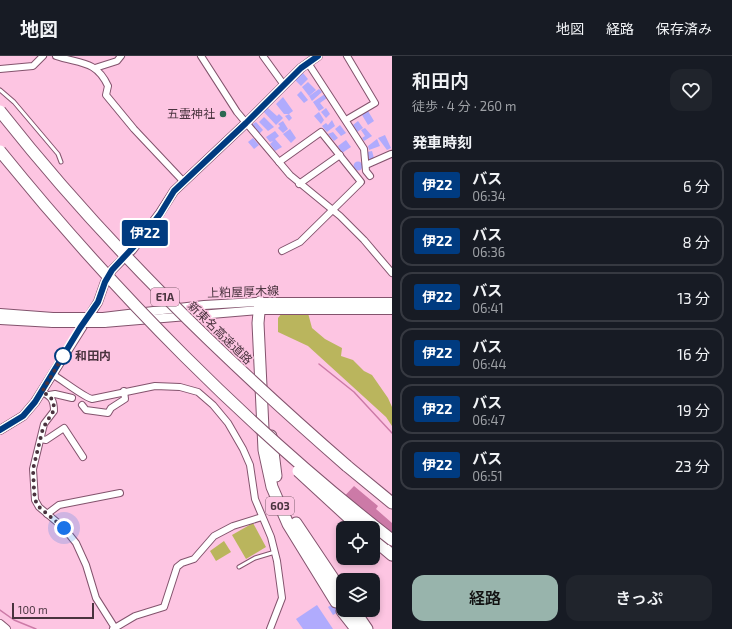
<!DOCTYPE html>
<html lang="ja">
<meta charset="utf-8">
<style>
body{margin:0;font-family:"Exo 2","Noto Sans JP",sans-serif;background:#20242c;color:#f1f3f6;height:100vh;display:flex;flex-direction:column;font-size:15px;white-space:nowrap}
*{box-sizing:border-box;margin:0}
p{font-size:13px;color:#9ea1a6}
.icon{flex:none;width:22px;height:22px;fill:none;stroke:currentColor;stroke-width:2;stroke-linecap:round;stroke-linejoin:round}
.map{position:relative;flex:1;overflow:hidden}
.side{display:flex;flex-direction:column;background:#171b24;width:340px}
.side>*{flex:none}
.badge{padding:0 8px;border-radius:3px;font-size:14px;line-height:26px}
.fabs{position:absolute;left:336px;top:465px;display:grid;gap:8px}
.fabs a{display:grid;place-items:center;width:44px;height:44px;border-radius:8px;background:#171b24;box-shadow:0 2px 6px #0003;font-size:20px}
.scale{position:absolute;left:12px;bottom:10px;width:82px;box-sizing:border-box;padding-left:4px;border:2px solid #49333e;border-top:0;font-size:11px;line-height:14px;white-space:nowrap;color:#49333e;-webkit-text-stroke:3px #fdc5e2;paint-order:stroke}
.you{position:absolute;width:20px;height:20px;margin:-10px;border:3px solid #fff;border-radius:50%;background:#1a73e8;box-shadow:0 0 0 6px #1a73e833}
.map>.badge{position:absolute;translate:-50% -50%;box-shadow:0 0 0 2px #fff}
h2{padding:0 20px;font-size:15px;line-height:36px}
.round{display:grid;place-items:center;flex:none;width:42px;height:42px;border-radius:12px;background:#20242c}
.summary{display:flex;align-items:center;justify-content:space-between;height:68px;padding:0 20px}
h1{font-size:19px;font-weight:600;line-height:30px}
.primary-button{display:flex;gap:8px;margin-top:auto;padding:8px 20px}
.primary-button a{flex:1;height:46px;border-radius:12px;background:#98b4ac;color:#111;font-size:16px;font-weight:600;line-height:46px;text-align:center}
.primary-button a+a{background:#20242c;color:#f1f3f6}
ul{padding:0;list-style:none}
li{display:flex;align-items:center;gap:12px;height:50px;margin:0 8px 6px;padding:0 12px;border:2px solid #363941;border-radius:12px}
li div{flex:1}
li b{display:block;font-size:15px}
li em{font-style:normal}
li .badge{min-width:44px;font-weight:700;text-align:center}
header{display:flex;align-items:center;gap:24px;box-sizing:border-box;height:56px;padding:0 20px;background:#171b24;border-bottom:1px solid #363941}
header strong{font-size:19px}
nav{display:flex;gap:22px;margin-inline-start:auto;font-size:14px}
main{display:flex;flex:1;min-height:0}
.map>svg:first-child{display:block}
</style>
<header>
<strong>地図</strong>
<nav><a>地図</a><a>経路</a><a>保存済み</a></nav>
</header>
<main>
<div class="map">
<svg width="392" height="573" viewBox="0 0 392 573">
<rect width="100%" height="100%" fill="#fdc5e2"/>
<!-- green -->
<g fill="#bab55d">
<polygon points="282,257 308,257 312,272 325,283 342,292 341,300 353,304 364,315 372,319 388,342 392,351 392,370 386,361 308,290 278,276 278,262"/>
<polygon points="253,467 266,491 246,503 232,479"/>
<polygon points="224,485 231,496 216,505 210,495"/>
</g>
<!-- water -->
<polygon fill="#cc7aa7" points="354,430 378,450 376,453 392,467 392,506 373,489 373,472 353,472 338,447"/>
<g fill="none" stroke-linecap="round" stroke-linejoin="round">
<!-- stream -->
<g stroke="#cc7aa7" stroke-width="1.5">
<polyline points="319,308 354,336 392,377"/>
<polyline points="0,554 14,564 36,573"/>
</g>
</g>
<!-- building -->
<g fill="#b0abfd">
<polygon points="303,17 308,23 301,30 295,24"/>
<polygon points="308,26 316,34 309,40 302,31"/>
<polygon points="319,33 322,36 312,45 309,40"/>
<polygon points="301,35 308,44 304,47 297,39"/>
<polygon points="325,38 327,42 320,47 324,52 319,55 313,46"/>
<polygon points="283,41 293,55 289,58 292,62 289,65 285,60 289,58 284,58 276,48"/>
<polygon points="268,52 277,60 279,58 283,62 276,69 263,55"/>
<polygon points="326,52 330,58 326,62 321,56"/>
<polygon points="368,55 374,65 368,69 362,59"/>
<polygon points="319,56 324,64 321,68 314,60"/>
<polygon points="264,61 274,71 268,75 259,66"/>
<polygon points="332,64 335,70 327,76 322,70 326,67 328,69"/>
<polygon points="283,65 288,73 283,77 278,72 280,70 278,68"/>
<polygon points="358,65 363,72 357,76 353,69"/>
<polygon points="256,66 263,74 259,78 251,69"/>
<polygon points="340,69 346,77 341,80 335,73"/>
<polygon points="365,72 372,80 364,85 362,82 365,80 361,74"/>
<polygon points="290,73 296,82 291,87 283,78"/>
<polygon points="275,75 279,80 275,83 282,91 275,95 270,88 273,85 270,86 266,81"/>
<polygon points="333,76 338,82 334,85 328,78"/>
<polygon points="385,79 391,92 387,94 378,82"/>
<polygon points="253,82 259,89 254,93 248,86"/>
<polygon points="377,83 380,90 369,94 368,90"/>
<polygon points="346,84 351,91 342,97 338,90"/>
<polygon points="372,95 374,102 369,104 367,96"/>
<circle cx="358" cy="110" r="4.5"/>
<polygon points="343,542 343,553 333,559 328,551"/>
<polygon points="317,549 333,573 303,573 296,563"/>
</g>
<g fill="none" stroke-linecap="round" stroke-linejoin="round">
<defs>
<g id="lane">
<polyline points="0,34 14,46 58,98 61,106"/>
<polyline points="239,511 255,502 275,496"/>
</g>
<g id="street">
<path d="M56,0C80,8 96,4 108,30L106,39L134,73L183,125"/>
<polyline points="201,0 237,56 290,119 340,160 364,184 392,217"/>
<polyline points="263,0 284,29"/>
<polyline points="308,7 364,93 366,115 370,120"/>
<polyline points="95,12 117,5 121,0"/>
<polyline points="0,13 33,10 43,0"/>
<polyline points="346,64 375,47 347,0"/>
<polyline points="279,106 321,76 361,126 300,186 282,195"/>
<polyline points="366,109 391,98"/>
<polyline points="299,128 340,99"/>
<path d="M52,318C61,323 85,342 92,343L155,330L180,331L198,336L213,349L228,367L243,393L250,409L255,443L271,481L277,505L282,542L270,573"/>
<path d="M42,336C51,340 54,344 54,355L44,368L33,413L35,444L39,451L64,472L76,487L86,509L96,542L115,572"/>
<polyline points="49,339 55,338 72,342"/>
<polyline points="82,349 86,354 108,357 111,352 125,343 124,335"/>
<polyline points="41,383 46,384 64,372 83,401"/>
<polyline points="47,458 59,449 120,437"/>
<polyline points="113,573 135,560 164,551 177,511 182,507 194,503 214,480 233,470 262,461"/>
</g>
<g id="secondary">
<polyline points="0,257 53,261"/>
<polyline points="103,261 204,249 256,246 392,246"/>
<polyline points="0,264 53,267"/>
<polyline points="104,267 260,254 392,254"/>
<polyline points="0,374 23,360 35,346 98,246 105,226 112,214 132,194 160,157 174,135 246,67 301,12 318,0"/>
<polyline points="0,568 6,573"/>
</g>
<g id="highway">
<polyline points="260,246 258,267 264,394 272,431 288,468 336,546"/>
<polyline points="271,380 276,420"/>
<polyline points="347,410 392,447"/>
<polyline points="296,467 343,537"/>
<polyline points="373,483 392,499"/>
<polyline points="354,554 367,573"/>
<polyline points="342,555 356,573"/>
</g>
</defs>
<!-- lane casing -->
<use href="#lane" stroke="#83536d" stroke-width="5"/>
<!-- street casing -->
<use href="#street" stroke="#83536d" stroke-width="8"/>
<!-- secondary casing -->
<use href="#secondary" stroke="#83536d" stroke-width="10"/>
<!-- highway casing -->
<use href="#highway" stroke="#83536d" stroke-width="13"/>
<!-- lane -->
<use href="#lane" stroke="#fff" stroke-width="3"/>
<!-- street -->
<use href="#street" stroke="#fff" stroke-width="6"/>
<!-- secondary -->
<use href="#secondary" stroke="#fff" stroke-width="8"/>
<!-- highway -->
<use href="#highway" stroke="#fff" stroke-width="11"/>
<defs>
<g id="secondary-bridge">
<polyline points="53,261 103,261"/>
<polyline points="53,267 104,267"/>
</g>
<g id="highway-bridge">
<path d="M0,55C103,186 222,301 347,410"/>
<path d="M0,95C114,236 249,373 392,484"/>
<polyline points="298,415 360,472"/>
</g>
</defs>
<!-- secondary-bridge casing -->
<use href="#secondary-bridge" stroke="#83536d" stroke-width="10" stroke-linecap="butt"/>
<!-- highway-bridge casing -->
<use href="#highway-bridge" stroke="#83536d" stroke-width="13" stroke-linecap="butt"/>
<!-- secondary-bridge -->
<use href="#secondary-bridge" stroke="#fff" stroke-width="8"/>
<!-- highway-bridge -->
<use href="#highway-bridge" stroke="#fff" stroke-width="11"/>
</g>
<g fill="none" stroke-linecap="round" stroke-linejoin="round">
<defs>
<polyline id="line" points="0,374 23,360 35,346 80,272 98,246 105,226 112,214 140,184 160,158 174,135 246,67 301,12 318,0"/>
</defs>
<!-- line casing -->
<use href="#line" stroke="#fff" stroke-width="9"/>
<!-- line -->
<use href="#line" stroke="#003b80" stroke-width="6"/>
<!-- walk -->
<path stroke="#49333e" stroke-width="4" stroke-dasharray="0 7.2" d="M63,300L66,295L42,336C51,340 54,344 54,354L43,372L33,413L34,434L35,444L40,452L64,472"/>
</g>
<!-- markers -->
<circle fill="#2c6852" stroke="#fdc5e2" stroke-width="1.5" cx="223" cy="58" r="4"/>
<circle fill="#fff" stroke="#003b80" stroke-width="2" cx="63" cy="300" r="8"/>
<g text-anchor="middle" stroke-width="3" stroke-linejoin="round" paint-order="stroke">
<!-- shield labels -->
<g fill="#fdc5e2" stroke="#7f5f6f" stroke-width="1">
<rect x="151" y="232" width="28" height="18" rx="3"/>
<rect x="266" y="441" width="28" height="18" rx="3"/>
</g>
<g font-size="11" font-weight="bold" fill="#49333e">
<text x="165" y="245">E1A</text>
<text x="280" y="454">603</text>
</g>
<!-- poi labels -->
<g font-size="12" fill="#49333e" stroke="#fdc5e2" text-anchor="end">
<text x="215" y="62">五霊神社</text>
</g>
<!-- street labels -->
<g font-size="12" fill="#49333e" stroke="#fdc5e2">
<text transform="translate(243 236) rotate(-2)" y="4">上粕屋厚木線</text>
<text transform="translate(220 277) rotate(44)" y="4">新東名高速道路</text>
</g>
<!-- stop labels -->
<g font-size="12" font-weight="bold" fill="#49333e" stroke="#fdc5e2" text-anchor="start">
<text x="75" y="304">和田内</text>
</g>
</g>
</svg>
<div class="fabs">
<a><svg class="icon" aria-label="locate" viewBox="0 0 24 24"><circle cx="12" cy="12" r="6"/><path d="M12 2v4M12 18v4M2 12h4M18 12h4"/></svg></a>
<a><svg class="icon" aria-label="layers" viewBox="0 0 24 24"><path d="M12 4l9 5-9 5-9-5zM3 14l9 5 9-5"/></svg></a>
</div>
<div class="scale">100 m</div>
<div class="you" style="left:64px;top:472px"></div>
<b class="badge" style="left:145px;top:177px;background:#003b80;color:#fff">伊22</b>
</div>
<section class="side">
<div class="summary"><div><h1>和田内</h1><p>徒歩 · 4 分 · 260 m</p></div><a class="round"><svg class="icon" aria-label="heart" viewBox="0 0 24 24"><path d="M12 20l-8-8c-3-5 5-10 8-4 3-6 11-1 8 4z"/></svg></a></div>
<h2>発車時刻</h2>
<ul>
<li><span class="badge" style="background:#003b80;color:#fff">伊22</span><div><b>バス</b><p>06:34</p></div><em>6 分</em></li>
<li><span class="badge" style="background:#003b80;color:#fff">伊22</span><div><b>バス</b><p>06:36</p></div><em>8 分</em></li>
<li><span class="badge" style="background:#003b80;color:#fff">伊22</span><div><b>バス</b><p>06:41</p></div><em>13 分</em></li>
<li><span class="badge" style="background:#003b80;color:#fff">伊22</span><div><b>バス</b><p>06:44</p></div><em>16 分</em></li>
<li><span class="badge" style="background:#003b80;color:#fff">伊22</span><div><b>バス</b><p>06:47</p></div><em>19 分</em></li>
<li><span class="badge" style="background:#003b80;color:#fff">伊22</span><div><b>バス</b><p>06:51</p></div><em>23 分</em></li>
</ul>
<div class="primary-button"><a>経路</a><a>きっぷ</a></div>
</section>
</main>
